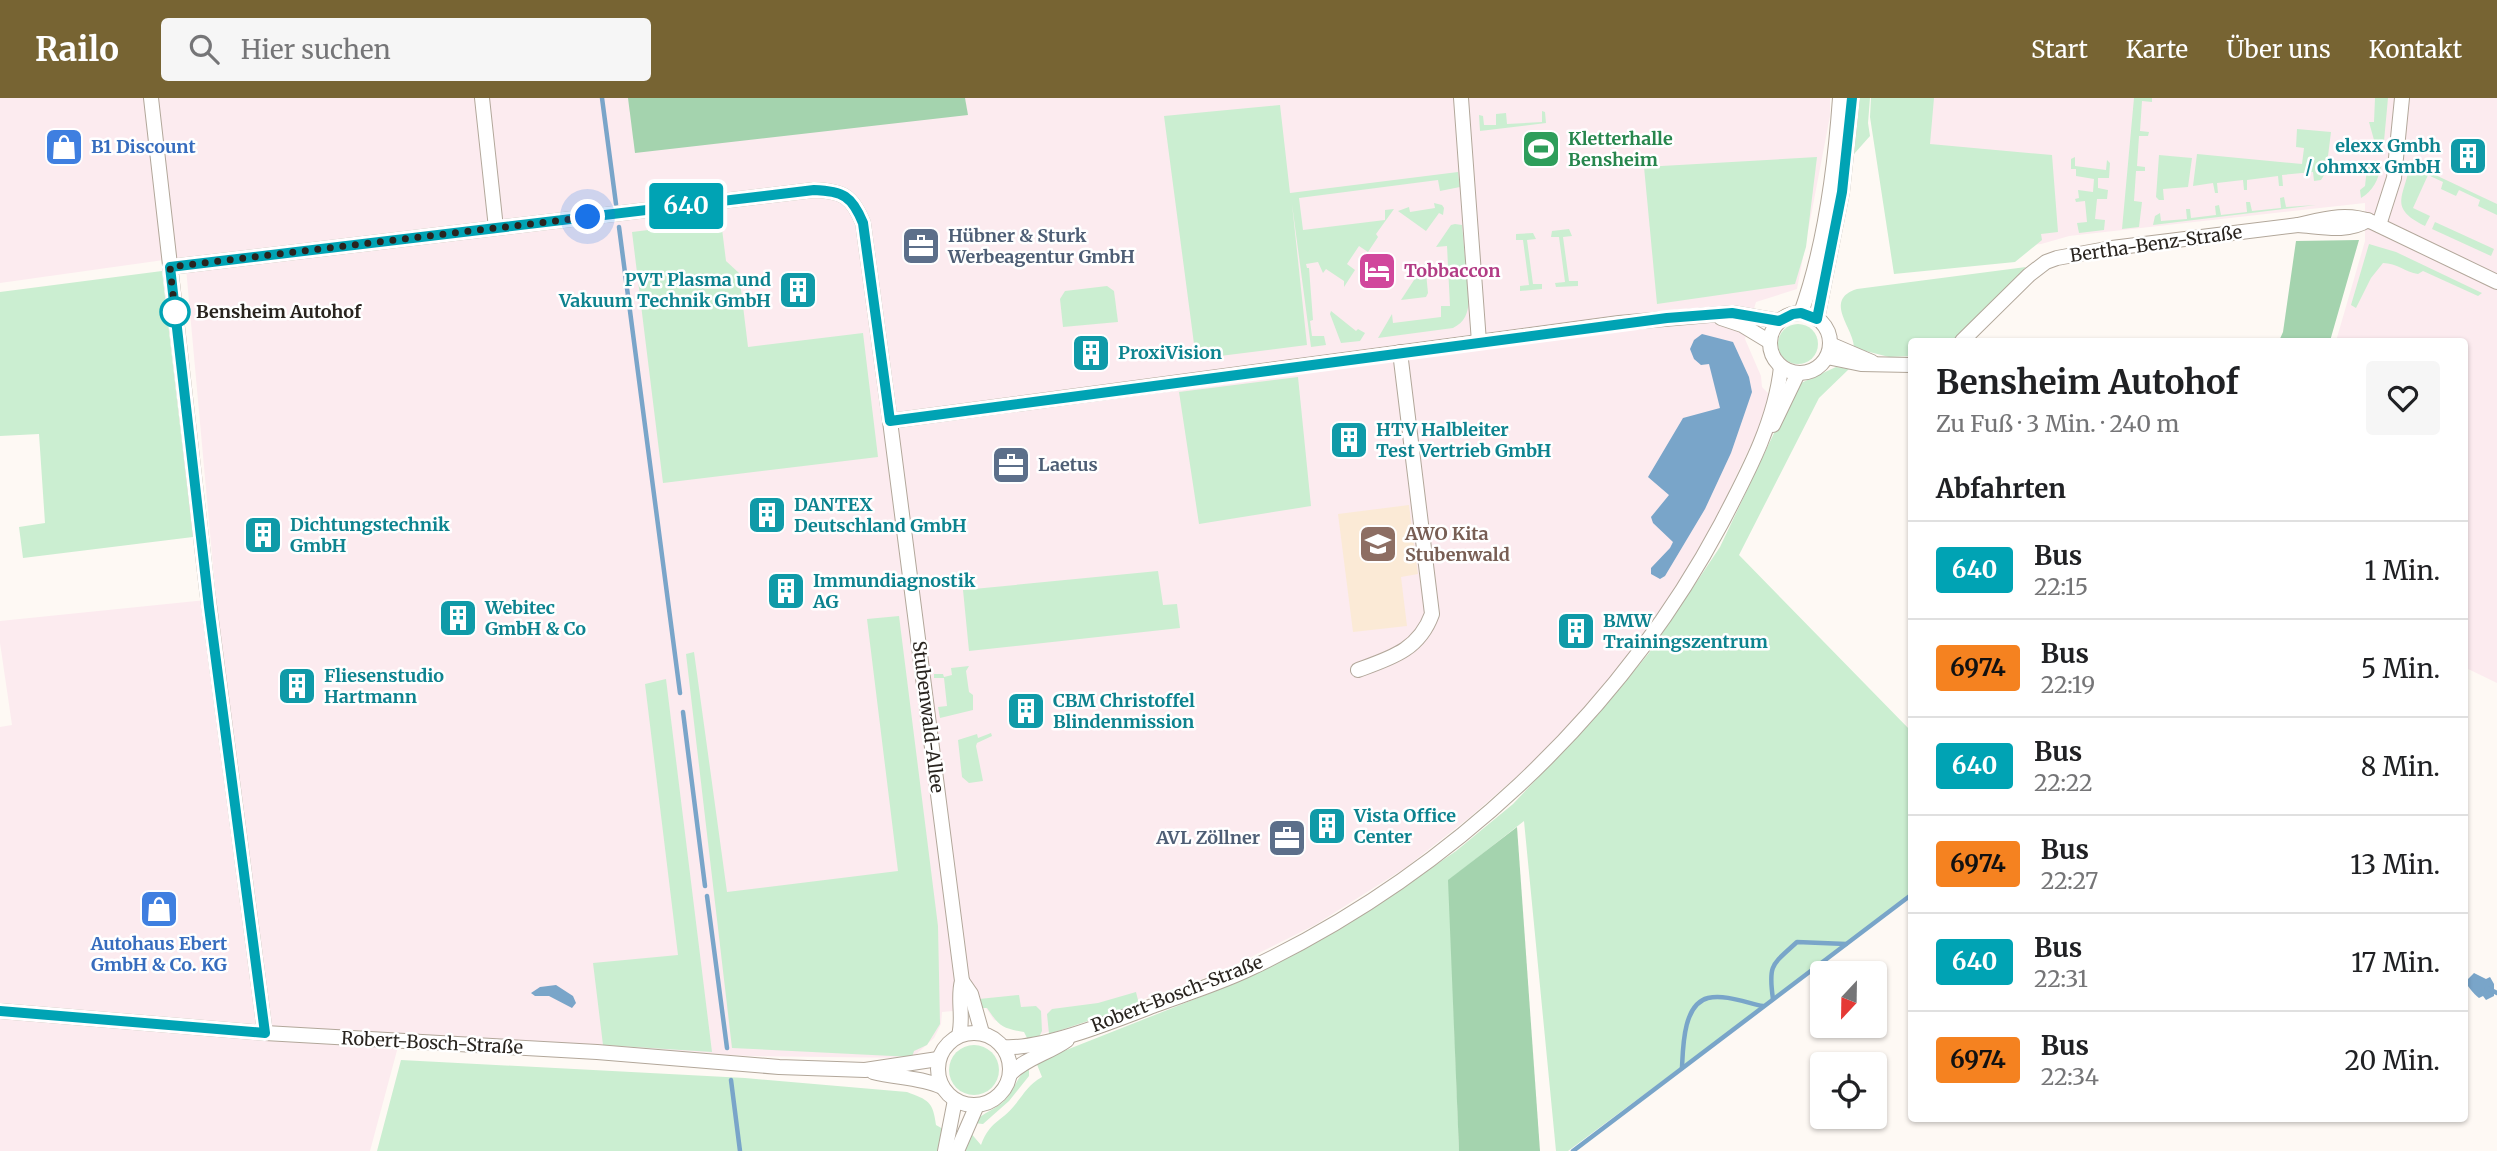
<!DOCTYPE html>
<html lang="de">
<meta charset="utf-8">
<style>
body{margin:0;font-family:Merriweather,serif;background:#f6f6f6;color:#202124;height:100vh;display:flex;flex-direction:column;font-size:26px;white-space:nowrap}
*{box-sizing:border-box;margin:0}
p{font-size:23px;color:#757577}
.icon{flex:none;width:38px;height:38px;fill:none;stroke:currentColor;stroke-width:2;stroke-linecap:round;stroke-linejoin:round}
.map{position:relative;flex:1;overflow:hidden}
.sheet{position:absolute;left:1908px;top:240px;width:560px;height:784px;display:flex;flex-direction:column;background:#fff;border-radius:7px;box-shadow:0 2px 5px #0004}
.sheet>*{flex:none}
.badge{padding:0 14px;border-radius:5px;font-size:24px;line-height:46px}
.needle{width:46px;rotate:202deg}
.controls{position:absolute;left:1810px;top:863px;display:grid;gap:14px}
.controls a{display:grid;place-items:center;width:77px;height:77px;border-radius:7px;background:#fff;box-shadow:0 2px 5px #0004;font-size:35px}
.you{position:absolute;width:35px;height:35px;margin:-18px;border:5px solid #fff;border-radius:50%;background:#1a73e8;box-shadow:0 0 0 10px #1a73e833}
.map>.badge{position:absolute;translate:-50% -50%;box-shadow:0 0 0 4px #fff}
h2{padding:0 28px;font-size:26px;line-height:63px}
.round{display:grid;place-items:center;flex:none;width:74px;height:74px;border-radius:7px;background:#f6f6f6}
.summary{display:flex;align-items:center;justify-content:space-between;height:119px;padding:0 28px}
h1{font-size:33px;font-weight:700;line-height:52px}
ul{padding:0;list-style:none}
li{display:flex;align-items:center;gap:21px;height:98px;padding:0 28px;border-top:2px solid #e0e0e0}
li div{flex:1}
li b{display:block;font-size:26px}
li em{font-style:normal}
li .badge{min-width:77px;font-weight:700;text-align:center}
header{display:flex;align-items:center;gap:42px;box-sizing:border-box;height:98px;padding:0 35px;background:#776433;color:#fff}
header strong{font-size:33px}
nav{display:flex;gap:38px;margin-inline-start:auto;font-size:24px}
.search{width:490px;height:63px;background:#f6f6f6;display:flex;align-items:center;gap:18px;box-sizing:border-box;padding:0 24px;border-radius:7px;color:#757577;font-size:26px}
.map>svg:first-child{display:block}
</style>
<header>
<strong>Railo</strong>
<div class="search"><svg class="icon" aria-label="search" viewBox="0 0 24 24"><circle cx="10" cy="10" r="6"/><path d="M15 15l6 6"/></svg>Hier suchen</div>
<nav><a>Start</a><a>Karte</a><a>Über uns</a><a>Kontakt</a></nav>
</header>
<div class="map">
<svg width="2497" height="1053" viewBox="0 0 2497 1053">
<rect width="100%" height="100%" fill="#fef9f4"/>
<!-- commercial -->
<g fill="#fcebef">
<polygon points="0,0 1830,0 1830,18 1797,191 1756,204 1745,241 1761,278 1762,289 1769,296 1760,328 1709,435 1667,502 1621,566 1581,614 1539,659 1470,719 1405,770 1315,827 1219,875 1039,937 994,922 986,910 942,914 941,926 934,940 912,960 752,958 399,945 370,1053 0,1053 0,629 12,627 0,545 0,523 216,501 185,159 0,185"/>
<polygon points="1874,0 2497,0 2497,585 2464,569 2464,243 2336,243 2365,143 2365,105 2069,138 2041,146 1892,161"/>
</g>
<!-- built -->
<polygon fill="#fbead6" points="1409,407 1418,476 1401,479 1407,528 1353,534 1338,416"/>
<!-- green -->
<g fill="#cbeed1">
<polygon points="1857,0 1870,0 1868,25 1870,38 1854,56"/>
<polygon points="1871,0 1934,0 1930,46 2052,57 2058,134 2041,136 2042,142 2015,164 1894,176 1870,19"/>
<polygon points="2134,0 2152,0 2152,4 2142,3 2140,33 2149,34 2148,38 2139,38 2137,68 2145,69 2145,73 2136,73 2134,103 2142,104 2139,129 2122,131"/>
<polygon points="2375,0 2388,0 2384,43 2374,42 2369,24 2374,24"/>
<polygon points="1280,7 1290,95 1458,74 1460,89 1440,93 1438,82 1299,100 1303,132 1385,122 1385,112 1394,111 1376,136 1378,139 1368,154 1359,148 1347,166 1355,172 1344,189 1344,183 1326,171 1323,175 1318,164 1306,166 1307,170 1309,170 1313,222 1310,223 1312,238 1324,238 1326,247 1311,249 1292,106 1307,247 1196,261 1164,18"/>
<polygon points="1542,13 1545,14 1546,25 1480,33 1479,17 1483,18 1484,27 1496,27 1496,16 1506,15 1507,26 1542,24"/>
<polygon points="2297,31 2331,34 2326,74 2321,82 2314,83 2313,74 2282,77 2283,88 2279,88 2278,78 2247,82 2247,92 2244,92 2243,82 2217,85 2218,95 2215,95 2213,85 2193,88 2197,56 2302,66 2304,50 2296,49"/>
<polygon points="2159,57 2192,60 2188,89 2163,91 2164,102 2159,102 2156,99"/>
<polygon points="1817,59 1806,149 1795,186 1657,206 1644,69"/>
<polygon points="2075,59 2075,68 2106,72 2107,62 2110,65 2109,80 2098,80 2098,90 2108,92 2107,101 2097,101 2095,121 2105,122 2104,132 2079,135 2077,125 2087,124 2085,103 2076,104 2075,101 2079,100 2078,92 2093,94 2094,81 2076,78 2076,71 2071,71 2071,61"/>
<path d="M2375,62L2378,63V68L2381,69C2378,82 2373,93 2361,100L2360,92L2365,88L2367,70Z"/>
<path d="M2410,65L2497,106V117L2478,108L2480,102L2459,92L2456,98L2441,91L2443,84L2428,77L2413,110L2430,118L2425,128C2387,109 2405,99 2410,65Z"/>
<polygon points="2284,99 2286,109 2316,107 2153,127 2155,118 2160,115 2161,123 2187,121 2186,111 2190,111 2191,120 2216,117 2215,108 2219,107 2221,117 2247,114 2246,104 2250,104 2252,113 2281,110 2280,100"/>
<polygon points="1434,105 1442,107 1444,110 1443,117 1439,115 1426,133 1398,113 1409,109 1410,114 1435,110"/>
<polygon points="721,123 726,163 739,175 748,249 863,235 878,359 663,385 632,134"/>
<polygon points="2435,124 2494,151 2491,158 2432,131"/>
<path d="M1455,126L1462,127L1469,202C1468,215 1465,224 1453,230L1378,240L1392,216L1393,225L1441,219V208H1450L1447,148L1436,149L1451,127Z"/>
<polygon points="1569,131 1572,138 1563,139 1569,183 1578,183 1578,188 1556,189 1555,185 1565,184 1559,139 1551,139 1552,133"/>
<polygon points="1533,135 1536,141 1527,142 1533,186 1542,186 1542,191 1520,193 1520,188 1529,187 1523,142 1516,142 1516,136"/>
<path d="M2369,146L2396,154L2482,195L2478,198L2423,173L2418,176C2405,174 2397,165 2383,165L2371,180L2356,210L2351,207Z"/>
<polygon points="1425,165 1428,195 1426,199 1401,202"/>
<path d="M2026,169L1959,237L1950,243H1911V258L1889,259L1854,250C1855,231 1822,202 1857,191Z"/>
<polygon points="162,173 193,439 23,460 19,429 45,425 39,336 0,338 0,194"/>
<polygon points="1107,188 1114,193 1118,224 1063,229 1060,201 1065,193"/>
<polygon points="1331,213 1356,233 1358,231 1365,235 1360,243 1341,245 1330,216"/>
<circle cx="1798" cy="246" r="20"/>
<path d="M1836,269L1849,271L1819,300L1739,457L1911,633V798L1568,1053H1556L1524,723L1449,782L1459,1053H961L969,1033L981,1047C990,1023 1001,1024 1014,1008C1024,996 1028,987 1042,979L1036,964L1233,886L1369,813L1456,753L1513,706L1598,616L1649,555L1720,449L1795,291L1801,285Z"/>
<polygon points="1298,279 1311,408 1199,426 1179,294"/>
<polygon points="1158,473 1163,507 1177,506 1180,530 969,553 963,492"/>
<polygon points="899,518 938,828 940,926 927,947 914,953 912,959 732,950 686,556 694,554 727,794 898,773 867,521"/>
<polygon points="969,568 966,573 969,594 973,597 973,612 940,620 938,609 947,608 944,580 934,580 934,576 943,576 944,579 952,577 951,570"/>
<polygon points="666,581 712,954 603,947 593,865 678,857 645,586"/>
<polygon points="991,635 992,638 977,645 976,648 983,683 969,685 962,679 958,642 977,636 978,640"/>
<polygon points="1136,894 1139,906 1049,936 1047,916 1052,911 1098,905"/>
<path d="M1019,897L1021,909L1036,908L1041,913L1042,933L1039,939L1028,942L1024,934C1002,930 1000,929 987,910H981L979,901Z"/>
<circle cx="974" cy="972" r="25"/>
<path d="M401,962L745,980L907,994C928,1002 933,1003 936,1027L943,1031L938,1053H377Z"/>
<path d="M1029,968V978L1009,1003L983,1026L974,1025C984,1013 996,1012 1006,1001C1015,990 1017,979 1029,968Z"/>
</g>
<!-- forest -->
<g fill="#a4d3ae">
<polygon points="628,0 965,0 968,17 635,55"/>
<polygon points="2359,142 2330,243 2279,243 2283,234 2296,143"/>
<polygon points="1517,729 1540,1053 1459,1053 1448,782"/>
</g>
<!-- water -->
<g fill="#79a5c9">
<polygon points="1702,236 1733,244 1749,279 1752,294 1731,355 1705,411 1665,478 1660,481 1651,476 1651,470 1670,450 1673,444 1653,425 1651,419 1669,397 1648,379 1683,320 1720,310 1709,266 1701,267 1694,261 1690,251 1694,242"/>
<path d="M2474,875L2486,881L2490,879L2494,886V898L2486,902L2483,898L2479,900C2474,896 2464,885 2464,879L2468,881Z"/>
<polygon points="556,887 573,898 576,905 572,910 549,898 535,898 531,895 540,889"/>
</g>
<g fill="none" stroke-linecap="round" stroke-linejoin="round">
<!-- stream -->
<g stroke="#79a5c9" stroke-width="4.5">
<polyline points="602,0 616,106"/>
<polyline points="619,129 680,595"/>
<polyline points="683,614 705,788"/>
<polyline points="707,798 727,950"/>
<polyline points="2487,890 2497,895"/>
<path d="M1773,901C1768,866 1772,867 1797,844L1846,846"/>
<path d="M1682,970C1683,950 1683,906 1708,900C1725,896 1747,905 1763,908"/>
<polyline points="731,982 740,1053"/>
<polyline points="1573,1053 1911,797"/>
</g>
<defs>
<g id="minor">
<polyline points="151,0 207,492 265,935"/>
<polyline points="482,0 496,130"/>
<polyline points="1461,0 1479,244"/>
<path d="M2368,122C2347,135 2323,129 2298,127C2324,121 2346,114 2372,124L2497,184"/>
<polyline points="2379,127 2394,80 2402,0"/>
<path d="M170,169L814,92C843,93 852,98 863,125L890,323L962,883C957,901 964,919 959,937"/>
<path d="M1801,215C1825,148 1835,71 1840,0"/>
<circle cx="1800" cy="245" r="30"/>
<polyline points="1721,220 1742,227 1770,244"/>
<polyline points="1817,221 1842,94 1852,0"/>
<polyline points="1962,243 2029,177 2046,164 2057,160 2112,150 2298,127"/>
<polyline points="1830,246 1872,264"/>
<polyline points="1827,259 1861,266 1911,267"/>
<polyline points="890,323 1619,225 1732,215 1779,223"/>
<polyline points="1773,327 1798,275"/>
<path d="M1358,572C1391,560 1419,552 1432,516L1400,254"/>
<polyline points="962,883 971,896 982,935"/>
<polyline points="0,913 265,935 597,954 779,969 865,972 938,961"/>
<circle cx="974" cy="971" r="36"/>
<path d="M1003,949C1043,952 1116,922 1155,907C1185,896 1217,886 1247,872C1445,779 1618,619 1721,426C1747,376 1775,325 1781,269"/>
<path d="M873,974C896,980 920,979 942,989"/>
<path d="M1010,976C1026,960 1049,955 1067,942"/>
<polyline points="945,1053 955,1002"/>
<polyline points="957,1053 977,1007"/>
</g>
</defs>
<!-- minor casing -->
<use href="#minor" stroke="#b2a79a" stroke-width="16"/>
<!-- minor -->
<use href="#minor" stroke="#fff" stroke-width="14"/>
</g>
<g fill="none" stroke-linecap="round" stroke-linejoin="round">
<defs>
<path id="line" d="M0,913L265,935L209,509L170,169L814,92C843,93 852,98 863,125L890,323L1667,220L1732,215L1779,223L1793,216L1801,215L1817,221L1842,94L1852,0"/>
</defs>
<!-- line casing -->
<use href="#line" stroke="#fff" stroke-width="16"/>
<!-- line -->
<use href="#line" stroke="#00a3b4" stroke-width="10"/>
<!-- walk -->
<polyline stroke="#29241f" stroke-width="7" stroke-dasharray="0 12.6" points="175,214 176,224 170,169 588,119"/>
</g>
<!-- icons -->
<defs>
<symbol id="shop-square" viewBox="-11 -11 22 22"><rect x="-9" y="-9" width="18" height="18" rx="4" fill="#3f7fe0" stroke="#fff"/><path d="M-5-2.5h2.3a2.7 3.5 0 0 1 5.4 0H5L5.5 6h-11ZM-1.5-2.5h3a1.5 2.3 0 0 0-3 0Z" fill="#fff"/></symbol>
<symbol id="stadium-square" viewBox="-11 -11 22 22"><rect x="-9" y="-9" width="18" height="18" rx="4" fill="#2e9e5b" stroke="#fff"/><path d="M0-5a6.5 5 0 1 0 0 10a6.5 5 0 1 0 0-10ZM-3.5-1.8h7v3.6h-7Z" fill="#fff"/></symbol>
<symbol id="building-square" viewBox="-11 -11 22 22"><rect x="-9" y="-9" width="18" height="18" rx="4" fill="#0f9aa8" stroke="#fff"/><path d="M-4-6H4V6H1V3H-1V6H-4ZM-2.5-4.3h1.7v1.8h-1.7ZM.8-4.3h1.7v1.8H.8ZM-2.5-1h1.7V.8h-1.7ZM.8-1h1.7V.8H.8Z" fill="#fff"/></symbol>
<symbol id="office-square" viewBox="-11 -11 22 22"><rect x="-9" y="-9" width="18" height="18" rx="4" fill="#5c6f8a" stroke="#fff"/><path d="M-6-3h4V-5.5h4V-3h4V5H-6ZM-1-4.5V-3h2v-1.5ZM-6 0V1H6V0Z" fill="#fff"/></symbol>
<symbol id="hotel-square" viewBox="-11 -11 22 22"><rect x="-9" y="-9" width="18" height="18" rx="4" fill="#d1479c" stroke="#fff"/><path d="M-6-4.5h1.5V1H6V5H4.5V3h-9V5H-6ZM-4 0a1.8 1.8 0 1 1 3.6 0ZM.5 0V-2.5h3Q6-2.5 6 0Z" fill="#fff"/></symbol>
<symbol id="school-square" viewBox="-11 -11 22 22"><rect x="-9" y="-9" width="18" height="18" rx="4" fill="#8d6e63" stroke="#fff"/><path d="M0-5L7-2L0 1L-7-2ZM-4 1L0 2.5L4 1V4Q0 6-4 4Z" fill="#fff"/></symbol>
</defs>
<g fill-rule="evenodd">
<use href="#shop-square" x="42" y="27" width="44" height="44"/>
<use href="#stadium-square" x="1519" y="29" width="44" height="44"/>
<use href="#building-square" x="2446" y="36" width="44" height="44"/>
<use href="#office-square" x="899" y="126" width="44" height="44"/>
<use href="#hotel-square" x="1355" y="151" width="44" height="44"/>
<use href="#building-square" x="776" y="170" width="44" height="44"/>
<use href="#building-square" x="1069" y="233" width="44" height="44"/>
<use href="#building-square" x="1327" y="320" width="44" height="44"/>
<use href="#office-square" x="989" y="345" width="44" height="44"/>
<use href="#building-square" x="745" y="395" width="44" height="44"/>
<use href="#building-square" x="241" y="415" width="44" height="44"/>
<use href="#school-square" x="1356" y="424" width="44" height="44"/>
<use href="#building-square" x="764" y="471" width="44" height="44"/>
<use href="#building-square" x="436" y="498" width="44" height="44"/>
<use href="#building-square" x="1554" y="511" width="44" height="44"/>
<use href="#building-square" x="275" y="566" width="44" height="44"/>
<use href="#building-square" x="1004" y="591" width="44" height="44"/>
<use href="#building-square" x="1305" y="706" width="44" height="44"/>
<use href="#office-square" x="1265" y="718" width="44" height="44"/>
<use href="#shop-square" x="137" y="789" width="44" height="44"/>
</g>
<!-- markers -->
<circle fill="#fff" stroke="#00a3b4" stroke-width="3.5" cx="175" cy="214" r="14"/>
<g text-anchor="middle" stroke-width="5" stroke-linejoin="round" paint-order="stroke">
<!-- leisure labels -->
<g font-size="18" font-weight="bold" fill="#27864d" stroke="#fff" text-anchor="start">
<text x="1568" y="47">Kletterhalle<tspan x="1568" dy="21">Bensheim</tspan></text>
</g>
<!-- culture labels -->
<g font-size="18" font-weight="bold" fill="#0d838f" stroke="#fff" text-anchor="start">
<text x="2441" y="54" text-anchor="end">elexx Gmbh<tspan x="2441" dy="21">/ ohmxx GmbH</tspan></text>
<text x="771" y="188" text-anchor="end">PVT Plasma und<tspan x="771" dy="21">Vakuum Technik GmbH</tspan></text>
<text x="1118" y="261">ProxiVision</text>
<text x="1376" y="338">HTV Halbleiter<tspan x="1376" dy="21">Test Vertrieb GmbH</tspan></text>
<text x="794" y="413">DANTEX<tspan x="794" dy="21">Deutschland GmbH</tspan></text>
<text x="290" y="433">Dichtungstechnik<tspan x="290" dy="21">GmbH</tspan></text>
<text x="813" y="489">Immundiagnostik<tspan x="813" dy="21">AG</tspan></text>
<text x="485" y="516">Webitec<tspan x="485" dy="21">GmbH &amp; Co</tspan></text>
<text x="1603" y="529">BMW<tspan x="1603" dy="21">Trainingszentrum</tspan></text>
<text x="324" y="584">Fliesenstudio<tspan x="324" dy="21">Hartmann</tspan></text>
<text x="1053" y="609">CBM Christoffel<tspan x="1053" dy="21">Blindenmission</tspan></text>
<text x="1354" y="724">Vista Office<tspan x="1354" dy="21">Center</tspan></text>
</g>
<!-- shop labels -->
<g font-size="18" font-weight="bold" fill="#366cbe" stroke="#fff" text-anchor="start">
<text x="91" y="55">B1 Discount</text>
<text x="159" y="852" text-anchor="middle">Autohaus Ebert<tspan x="159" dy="21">GmbH &amp; Co. KG</tspan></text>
</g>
<!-- service labels -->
<g font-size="18" font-weight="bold" fill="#4e5e75" stroke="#fff" text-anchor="start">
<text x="948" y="144">Hübner &amp; Sturk<tspan x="948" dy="21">Werbeagentur GmbH</tspan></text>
<text x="1038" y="373">Laetus</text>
<text x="1260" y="746" text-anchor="end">AVL Zöllner</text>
</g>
<!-- street labels -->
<g font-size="18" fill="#29241f" stroke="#fff">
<text transform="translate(2156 146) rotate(-8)" y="6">Bertha-Benz-Straße</text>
<text transform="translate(928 619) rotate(83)" y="6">Stubenwald-Allee</text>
<text transform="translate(1177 896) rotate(-21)" y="6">Robert-Bosch-Straße</text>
<text transform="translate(432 945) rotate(3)" y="6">Robert-Bosch-Straße</text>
</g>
<!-- hotel labels -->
<g font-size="18" font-weight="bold" fill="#b23c85" stroke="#fff" text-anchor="start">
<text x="1404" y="179">Tobbaccon</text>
</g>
<!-- stop labels -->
<g font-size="18" font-weight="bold" fill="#29241f" stroke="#fff" text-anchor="start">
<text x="196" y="220">Bensheim Autohof</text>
</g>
<!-- education labels -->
<g font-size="18" font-weight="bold" fill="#785e54" stroke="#fff" text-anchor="start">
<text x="1405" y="442">AWO Kita<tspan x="1405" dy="21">Stubenwald</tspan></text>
</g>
</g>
</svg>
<div class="controls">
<a><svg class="needle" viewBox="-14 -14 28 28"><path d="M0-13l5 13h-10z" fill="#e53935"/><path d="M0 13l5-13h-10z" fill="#757577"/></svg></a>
<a><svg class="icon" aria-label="locate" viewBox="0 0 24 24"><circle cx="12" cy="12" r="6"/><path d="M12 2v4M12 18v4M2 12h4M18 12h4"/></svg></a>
</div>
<div class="you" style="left:588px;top:119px"></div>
<b class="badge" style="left:686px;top:108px;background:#00a3b4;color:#fff">640</b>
<section class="sheet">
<div class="summary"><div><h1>Bensheim Autohof</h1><p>Zu Fuß · 3 Min. · 240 m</p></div><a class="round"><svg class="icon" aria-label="heart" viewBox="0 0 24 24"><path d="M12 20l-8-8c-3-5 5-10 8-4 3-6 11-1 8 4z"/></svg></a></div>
<h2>Abfahrten</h2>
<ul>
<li><span class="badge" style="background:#00a3b4;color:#fff">640</span><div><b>Bus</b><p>22:15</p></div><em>1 Min.</em></li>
<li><span class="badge" style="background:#f58220;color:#111">6974</span><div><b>Bus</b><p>22:19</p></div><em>5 Min.</em></li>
<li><span class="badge" style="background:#00a3b4;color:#fff">640</span><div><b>Bus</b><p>22:22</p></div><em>8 Min.</em></li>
<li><span class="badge" style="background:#f58220;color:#111">6974</span><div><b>Bus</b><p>22:27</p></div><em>13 Min.</em></li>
<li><span class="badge" style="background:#00a3b4;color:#fff">640</span><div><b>Bus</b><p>22:31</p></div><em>17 Min.</em></li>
<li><span class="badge" style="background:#f58220;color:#111">6974</span><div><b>Bus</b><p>22:34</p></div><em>20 Min.</em></li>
</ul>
</section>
</div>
